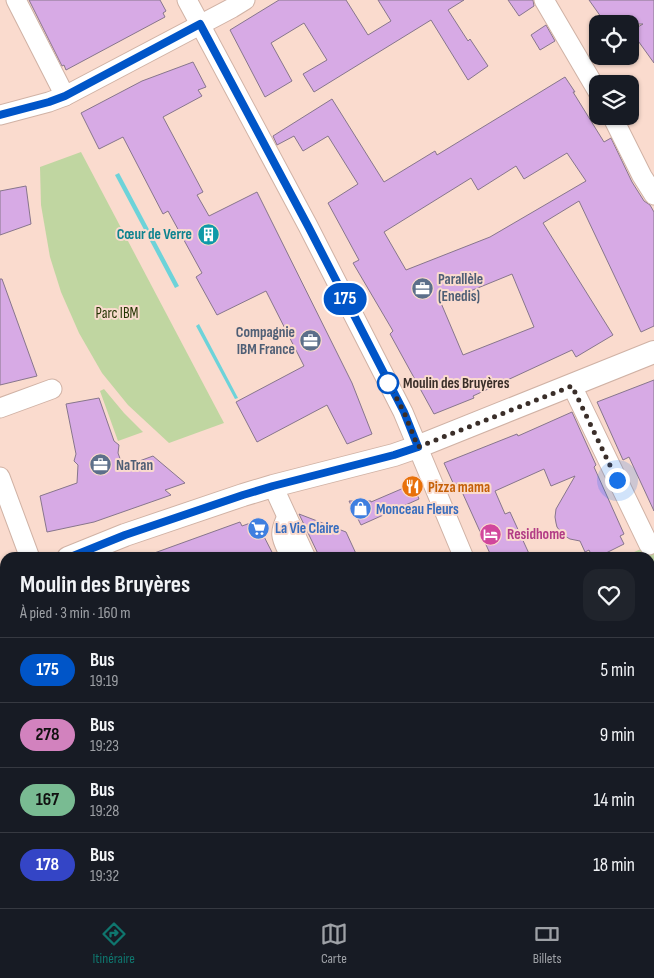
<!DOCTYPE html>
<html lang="fr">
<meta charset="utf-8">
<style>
body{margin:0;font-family:"Sofia Sans Condensed",sans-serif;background:#20242c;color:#f1f3f6;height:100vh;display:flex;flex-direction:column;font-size:19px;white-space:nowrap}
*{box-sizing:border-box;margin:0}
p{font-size:16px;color:#9ea1a6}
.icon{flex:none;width:28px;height:28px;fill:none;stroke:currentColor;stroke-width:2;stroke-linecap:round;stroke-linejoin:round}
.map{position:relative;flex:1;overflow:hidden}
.sheet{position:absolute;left:0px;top:552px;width:655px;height:356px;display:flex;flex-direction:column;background:#171b24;border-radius:15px 15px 0 0;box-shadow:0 1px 4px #0004}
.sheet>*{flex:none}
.badge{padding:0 10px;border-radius:16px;font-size:18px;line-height:32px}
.fabs{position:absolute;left:589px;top:15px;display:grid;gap:10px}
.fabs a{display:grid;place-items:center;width:50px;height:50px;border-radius:10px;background:#171b24;box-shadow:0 1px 4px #0004;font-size:25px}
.you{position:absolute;width:25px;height:25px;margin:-12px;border:4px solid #fff;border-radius:50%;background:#1a73e8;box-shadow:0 0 0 8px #1a73e833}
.map>.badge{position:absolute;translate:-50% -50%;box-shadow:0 0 0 2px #fff}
.round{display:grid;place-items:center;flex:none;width:52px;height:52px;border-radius:15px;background:#20242c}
.headline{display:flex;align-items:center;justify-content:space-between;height:85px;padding:0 20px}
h1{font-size:24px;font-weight:700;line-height:38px}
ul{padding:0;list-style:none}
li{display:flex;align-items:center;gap:15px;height:65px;padding:0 20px;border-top:1px solid #363941}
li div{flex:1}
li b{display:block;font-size:19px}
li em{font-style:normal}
li .badge{min-width:55px;font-weight:700;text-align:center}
.tabs{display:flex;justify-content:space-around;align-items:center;height:70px;border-top:1px solid #363941;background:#171b24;font-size:14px;color:#9ea1a6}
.tabs a{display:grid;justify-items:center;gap:2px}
.tabs .on{color:#0f766e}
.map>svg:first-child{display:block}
</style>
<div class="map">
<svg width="654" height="908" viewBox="0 0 654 908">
<rect width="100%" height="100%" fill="#fadbce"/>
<!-- green -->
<g fill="#c0d6a1">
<polygon points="81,152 224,423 169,443 128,405 102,373 79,333 61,292 50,257 41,205 40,167"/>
<polygon points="104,389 124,413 143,432 118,441 100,391"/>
<polygon points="654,543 654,908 640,908 638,904 650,904 650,558 621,558"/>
<polygon points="5,618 5,698 0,687 0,620"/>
</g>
<!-- water -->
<g fill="#6dd3d9">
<polygon points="119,173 179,286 175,288 115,175"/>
<polygon points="199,324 238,398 235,399 196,326"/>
<polygon points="650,610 652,613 654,613 654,708 650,714"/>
</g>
<!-- building -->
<g fill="#d7aae5" stroke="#87768c" fill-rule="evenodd">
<polygon points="29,0 160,0 166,11 163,13 165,17 66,70 64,65 62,66"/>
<polygon points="279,0 346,0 368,35 391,21 378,0 464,0 448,10 468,41 470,39 488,66 468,80 431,20 314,92 303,74 327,60 304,23 271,43 292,81 265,97 230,30"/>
<polygon points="508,0 533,0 534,6 519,16"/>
<polygon points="589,0 654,0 654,63 631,31 643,24 626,24 621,17 612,24 606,24"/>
<polygon points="546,25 555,41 540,50 531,35"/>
<polygon points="193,62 206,87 198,90 202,96 163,117 203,192 197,195 209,216 257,192 352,383 372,434 347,444 327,405 257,442 236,402 304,366 266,291 217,315 196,277 202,273 168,211 163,214 123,137 99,149 81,113 142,81"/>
<path d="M565,77L575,92H573L604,142L611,138L632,182L644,201L650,205L654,212V326L641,332L579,201L543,223L613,335L576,357L572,350L473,396L474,398L434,414L390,334L393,331L353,263L359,260L328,203L358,184L328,136L303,151L294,136L277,145L273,136L332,99L384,182L435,151L437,155ZM567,153L586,181L490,237L406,270L384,232L471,178L478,190L516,166L524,179ZM512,274L534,327L463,355L441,303Z"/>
<polygon points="26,186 31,224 0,235 0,191"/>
<polygon points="0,279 2,279 37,376 0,385"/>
<polygon points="654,380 654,511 629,457 623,460 597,402"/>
<polygon points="99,398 114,441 119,445 118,453 123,467 153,456 185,483 165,490 171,495 94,522 47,532 40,496 77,483 78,465 74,461 76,454 66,404"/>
<polygon points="572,412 596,465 594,467 624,534 620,536 624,544 596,558 593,558 589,550 585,552 580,541 570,539 563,535 557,527 556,523 555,517 556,509 575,476 551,486 544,469 495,491 505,514 510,512 531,558 492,558 458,483 454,485 444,463 517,434 518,436"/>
<polygon points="413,484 419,499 361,525 349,501 371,501 371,502"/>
<polygon points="299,514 346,532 358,558 320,558"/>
<polygon points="256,521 275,558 146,558 146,556 240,522 242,526"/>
</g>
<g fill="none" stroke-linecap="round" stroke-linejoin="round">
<defs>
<g id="minor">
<polyline points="16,0 65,96"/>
<polyline points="187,0 308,226 403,412 464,558"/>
<polyline points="544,0 598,92"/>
<polyline points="0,115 49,102 65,96 232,8 245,0"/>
<polyline points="612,116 642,176 654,195"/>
<polyline points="572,386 649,545"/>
<polyline points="0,408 52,389"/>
<polyline points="0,477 30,558"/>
<polyline points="273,486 306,558"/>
<path d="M287,517C277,536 283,540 291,558"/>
<polyline points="0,774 5,790"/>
<polyline points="0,878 5,876"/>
<polyline points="42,904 43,908"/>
<polyline points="307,904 308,908"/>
<polyline points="380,904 381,908"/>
<polyline points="623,904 625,908"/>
<polyline points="482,908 483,904"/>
</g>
<g id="major">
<polyline points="68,558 125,535 243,495 273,486 394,455 417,447 654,352"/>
<polyline points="0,589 5,586"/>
</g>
</defs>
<!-- minor casing -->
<use href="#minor" stroke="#d0b2a5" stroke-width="21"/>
<!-- major casing -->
<use href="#major" stroke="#d0b2a5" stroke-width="24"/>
<!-- minor -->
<use href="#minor" stroke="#fff" stroke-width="19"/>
<!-- major -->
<use href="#major" stroke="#fff" stroke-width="22"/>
<!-- rail -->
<g stroke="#73615a" stroke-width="4" stroke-dasharray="6 6" stroke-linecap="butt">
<polyline points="0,700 5,713"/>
<polyline points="0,739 5,747"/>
<polyline points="60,904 62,908"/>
<polyline points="71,904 72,908"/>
</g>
</g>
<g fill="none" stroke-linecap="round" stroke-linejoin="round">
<defs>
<polyline id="line" points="0,115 49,102 65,96 200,24 308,226 404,412 418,447 394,455 273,486 243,495 125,535 68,558"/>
</defs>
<!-- line casing -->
<use href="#line" stroke="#fff" stroke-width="11"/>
<!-- line -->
<use href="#line" stroke="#0055c8" stroke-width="8"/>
<!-- walk -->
<polyline stroke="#3a2e29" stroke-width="5" stroke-dasharray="0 9" points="388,383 384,375 404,412 418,447 572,386 617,480"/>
</g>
<!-- icons -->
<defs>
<symbol id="building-disc" viewBox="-11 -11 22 22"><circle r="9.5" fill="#0f9aa8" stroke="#fadbce"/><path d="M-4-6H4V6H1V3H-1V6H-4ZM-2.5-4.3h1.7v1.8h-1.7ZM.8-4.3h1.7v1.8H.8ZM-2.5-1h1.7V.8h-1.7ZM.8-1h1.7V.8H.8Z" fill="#fff"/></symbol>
<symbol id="office-disc" viewBox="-11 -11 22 22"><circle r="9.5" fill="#5c6f8a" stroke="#fadbce"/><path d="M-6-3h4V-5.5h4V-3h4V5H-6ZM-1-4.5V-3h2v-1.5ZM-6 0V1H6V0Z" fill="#fff"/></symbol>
<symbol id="restaurant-disc" viewBox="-11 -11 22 22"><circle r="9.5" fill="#e8710a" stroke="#fadbce"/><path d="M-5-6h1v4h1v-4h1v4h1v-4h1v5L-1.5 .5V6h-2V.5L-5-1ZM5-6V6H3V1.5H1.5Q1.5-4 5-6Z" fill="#fff"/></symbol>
<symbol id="shop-disc" viewBox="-11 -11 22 22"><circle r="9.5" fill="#3f7fe0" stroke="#fadbce"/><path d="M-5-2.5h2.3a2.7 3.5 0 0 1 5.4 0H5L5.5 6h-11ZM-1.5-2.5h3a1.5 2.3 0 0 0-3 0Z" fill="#fff"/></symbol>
<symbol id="supermarket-disc" viewBox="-11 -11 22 22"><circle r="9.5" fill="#3f7fe0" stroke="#fadbce"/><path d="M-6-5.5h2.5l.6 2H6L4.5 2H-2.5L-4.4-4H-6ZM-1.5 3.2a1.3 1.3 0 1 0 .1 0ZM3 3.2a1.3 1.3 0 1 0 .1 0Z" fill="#fff"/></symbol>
<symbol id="hotel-disc" viewBox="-11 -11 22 22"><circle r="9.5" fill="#d1479c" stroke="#fadbce"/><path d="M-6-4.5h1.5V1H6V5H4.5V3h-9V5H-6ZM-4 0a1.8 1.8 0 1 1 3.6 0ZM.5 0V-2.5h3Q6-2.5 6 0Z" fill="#fff"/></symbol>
</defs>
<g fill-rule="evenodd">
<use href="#building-disc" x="196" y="222" width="25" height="25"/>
<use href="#office-disc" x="410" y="276" width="25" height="25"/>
<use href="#office-disc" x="298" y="328" width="25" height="25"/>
<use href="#office-disc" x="88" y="452" width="25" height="25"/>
<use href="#restaurant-disc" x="400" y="474" width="25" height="25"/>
<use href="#shop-disc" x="348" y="496" width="25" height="25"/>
<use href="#supermarket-disc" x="246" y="516" width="25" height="25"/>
<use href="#hotel-disc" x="478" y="522" width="25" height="25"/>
</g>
<!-- markers -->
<circle fill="#fff" stroke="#0055c8" stroke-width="2.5" cx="388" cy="383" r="10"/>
<g text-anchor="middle" stroke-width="4" stroke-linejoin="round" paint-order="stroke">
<!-- culture labels -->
<g font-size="15" font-weight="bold" fill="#0d838f" stroke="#fadbce" text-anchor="end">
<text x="192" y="239">Cœur de Verre</text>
</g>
<!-- service labels -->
<g font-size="15" font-weight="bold" fill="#4e5e75" stroke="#fadbce" text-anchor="start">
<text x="438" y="284">Parallèle<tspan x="438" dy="17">(Enedis)</tspan></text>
<text x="295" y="337" text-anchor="end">Compagnie<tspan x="295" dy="17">IBM France</tspan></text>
<text x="116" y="470">NaTran</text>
</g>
<!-- park labels -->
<g font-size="15" fill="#253503" stroke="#fadbce">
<text x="117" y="318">Parc IBM</text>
</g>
<!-- stop labels -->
<g font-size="15" font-weight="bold" fill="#3a2e29" stroke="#fadbce" text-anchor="start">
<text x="403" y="388">Moulin des Bruyères</text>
</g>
<!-- food labels -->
<g font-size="15" font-weight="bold" fill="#c56008" stroke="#fadbce" text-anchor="start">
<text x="428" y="492">Pizza mama</text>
</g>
<!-- shop labels -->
<g font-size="15" font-weight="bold" fill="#366cbe" stroke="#fadbce" text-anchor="start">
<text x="376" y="514">Monceau Fleurs</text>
<text x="275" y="533">La Vie Claire</text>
</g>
<!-- hotel labels -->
<g font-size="15" font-weight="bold" fill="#b23c85" stroke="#fadbce" text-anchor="start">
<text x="507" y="539">Residhome</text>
</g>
</g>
</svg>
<div class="fabs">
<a><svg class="icon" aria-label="locate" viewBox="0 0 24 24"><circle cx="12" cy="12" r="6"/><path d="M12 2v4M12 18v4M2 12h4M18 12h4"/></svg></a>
<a><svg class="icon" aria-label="layers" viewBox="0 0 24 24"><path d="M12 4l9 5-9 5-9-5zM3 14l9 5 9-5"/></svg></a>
</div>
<div class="you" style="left:617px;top:480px"></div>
<b class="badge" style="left:345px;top:299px;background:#0055c8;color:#fff">175</b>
<section class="sheet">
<div class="headline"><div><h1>Moulin des Bruyères</h1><p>À pied · 3 min · 160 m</p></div><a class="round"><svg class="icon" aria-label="heart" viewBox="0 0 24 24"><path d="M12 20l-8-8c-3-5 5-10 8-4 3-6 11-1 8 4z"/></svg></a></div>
<ul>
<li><span class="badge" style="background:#0055c8;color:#fff">175</span><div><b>Bus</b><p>19:19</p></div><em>5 min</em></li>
<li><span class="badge" style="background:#d282be;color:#111">278</span><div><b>Bus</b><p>19:23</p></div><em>9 min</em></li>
<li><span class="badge" style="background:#79bb92;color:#111">167</span><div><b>Bus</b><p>19:28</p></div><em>14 min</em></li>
<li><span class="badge" style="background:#3445c6;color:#fff">178</span><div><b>Bus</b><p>19:32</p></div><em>18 min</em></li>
</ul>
</section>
</div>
<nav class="tabs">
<a class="on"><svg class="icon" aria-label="directions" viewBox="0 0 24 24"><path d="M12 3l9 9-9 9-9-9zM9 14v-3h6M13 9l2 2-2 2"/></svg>Itinéraire</a>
<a><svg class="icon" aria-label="map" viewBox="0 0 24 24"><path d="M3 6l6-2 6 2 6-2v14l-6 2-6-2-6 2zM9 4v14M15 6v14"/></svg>Carte</a>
<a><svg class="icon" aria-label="tickets" viewBox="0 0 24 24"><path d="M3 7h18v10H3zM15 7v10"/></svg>Billets</a>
</nav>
